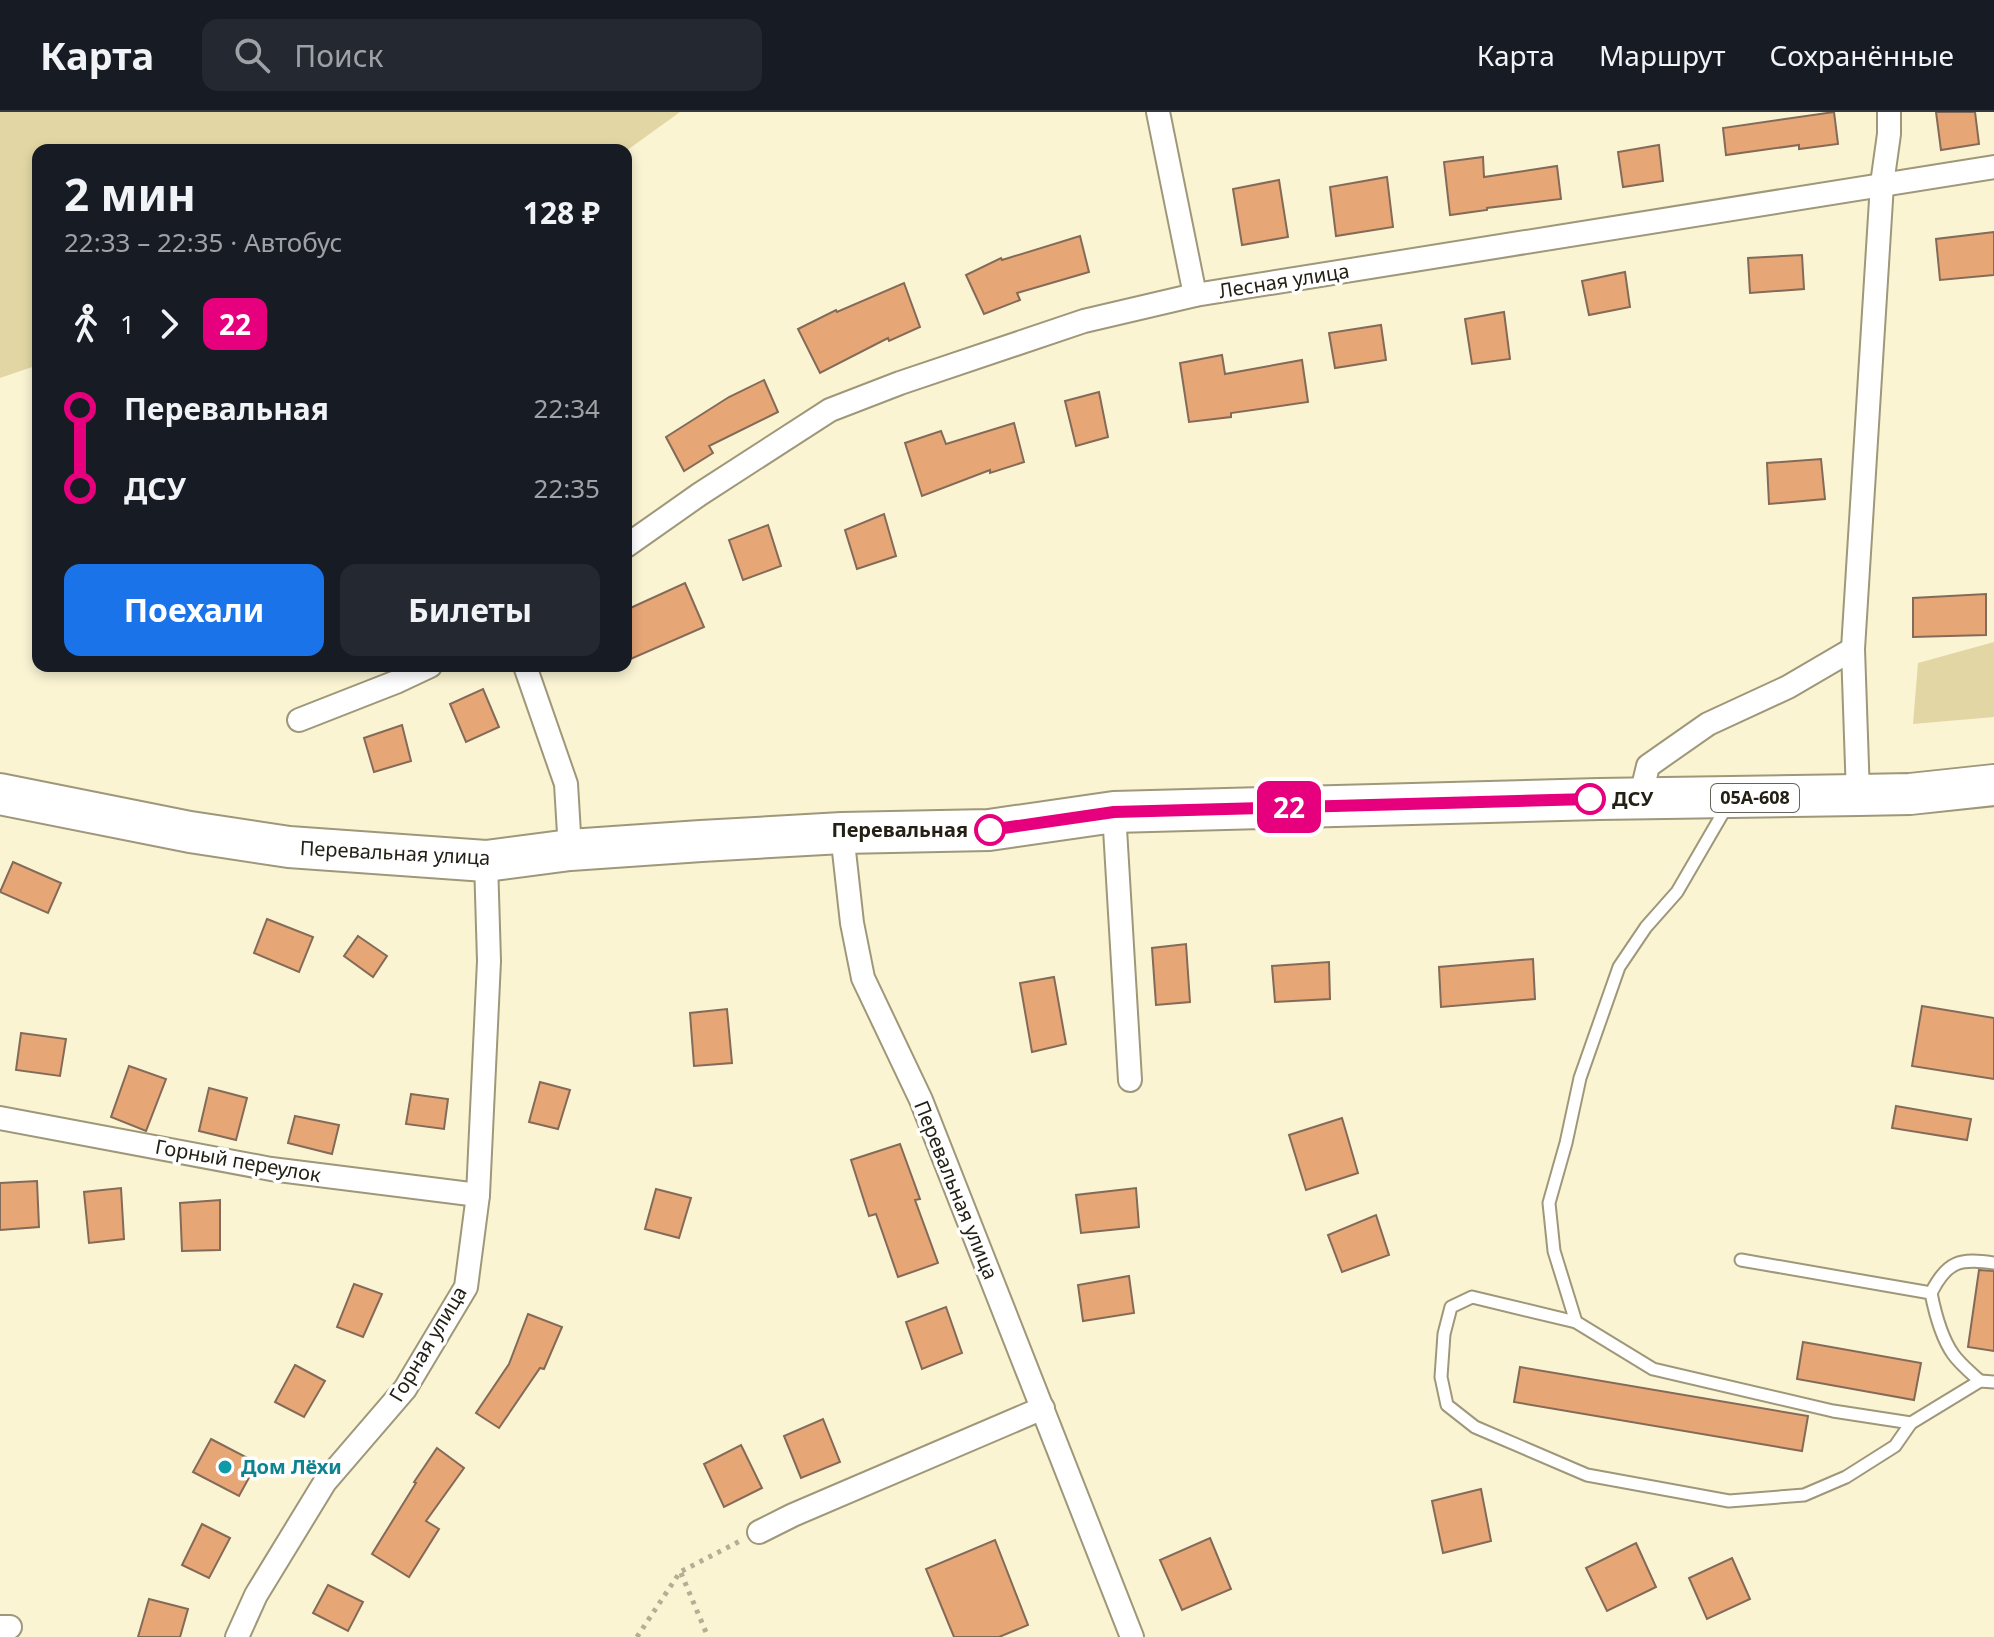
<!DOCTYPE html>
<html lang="ru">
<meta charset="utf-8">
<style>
body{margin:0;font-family:"Noto Sans",sans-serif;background:#242831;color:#f1f3f6;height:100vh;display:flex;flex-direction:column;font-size:30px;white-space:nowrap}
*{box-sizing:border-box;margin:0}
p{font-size:26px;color:#9ea1a6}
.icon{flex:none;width:44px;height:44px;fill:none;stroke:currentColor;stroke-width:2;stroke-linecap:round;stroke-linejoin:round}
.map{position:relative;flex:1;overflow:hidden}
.side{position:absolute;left:32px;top:32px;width:600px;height:528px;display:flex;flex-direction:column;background:#171b24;border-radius:16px;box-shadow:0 4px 12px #0003}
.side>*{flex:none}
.badge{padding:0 16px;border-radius:12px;font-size:28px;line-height:52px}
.map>.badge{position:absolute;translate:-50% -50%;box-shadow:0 0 0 4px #fff}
.legs{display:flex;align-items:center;gap:12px;height:88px;padding:0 32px;font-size:26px}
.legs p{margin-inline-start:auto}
.head{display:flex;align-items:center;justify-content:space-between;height:136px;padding:0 32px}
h1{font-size:44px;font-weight:700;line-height:60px}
.cta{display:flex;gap:16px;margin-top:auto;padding:16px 32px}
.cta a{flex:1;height:92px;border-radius:16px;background:#1a73e8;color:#fff;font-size:32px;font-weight:700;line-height:92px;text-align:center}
.cta a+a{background:#242831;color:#f1f3f6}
ul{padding:0 32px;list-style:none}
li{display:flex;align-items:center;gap:28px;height:80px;font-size:30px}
li i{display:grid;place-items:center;width:12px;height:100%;margin:0 10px;background:currentColor}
li i::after{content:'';width:20px;height:20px;margin:-10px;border:6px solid;border-radius:50%;background:#171b24}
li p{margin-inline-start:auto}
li:first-child i{background:linear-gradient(#0000 50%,currentColor 0)}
li:last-child i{background:linear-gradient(currentColor 50%,#0000 0)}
header{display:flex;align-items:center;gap:48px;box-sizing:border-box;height:112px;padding:0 40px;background:#171b24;border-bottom:2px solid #363941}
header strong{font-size:38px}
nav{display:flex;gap:44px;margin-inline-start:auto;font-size:28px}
.search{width:560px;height:72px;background:#242831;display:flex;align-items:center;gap:20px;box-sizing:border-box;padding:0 28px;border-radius:16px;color:#9ea1a6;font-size:30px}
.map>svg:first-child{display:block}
</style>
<header>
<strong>Карта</strong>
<div class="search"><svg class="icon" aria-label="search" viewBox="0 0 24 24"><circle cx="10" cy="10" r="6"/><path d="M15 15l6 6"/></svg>Поиск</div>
<nav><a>Карта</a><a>Маршрут</a><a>Сохранённые</a></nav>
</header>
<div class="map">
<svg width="1994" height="1525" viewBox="0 0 1994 1525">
<rect width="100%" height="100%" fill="#faf4d3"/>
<!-- green -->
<g fill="#e2d7a4">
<polygon points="0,0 680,0 626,39 38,38 38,253 0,266"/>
<polygon points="1994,530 1994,605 1913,612 1918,551"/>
</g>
<!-- building -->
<g fill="#e6a676" stroke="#846a58" stroke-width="2">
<polygon points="1834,0 1838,32 1799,37 1799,33 1726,43 1723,16"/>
<polygon points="1936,0 1975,0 1979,32 1941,38"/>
<polygon points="1659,33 1663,69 1623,75 1618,40"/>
<polygon points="1483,45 1484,65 1557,54 1561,87 1487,96 1487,98 1450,103 1444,50"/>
<polygon points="1387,65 1393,115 1336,124 1330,75"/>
<polygon points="1279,68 1288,125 1242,133 1233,77"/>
<polygon points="1994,120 1994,163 1940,168 1936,127"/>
<polygon points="1080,124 1089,160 1017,181 1020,188 984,202 966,163 1001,146 1002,148"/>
<polygon points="1802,143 1804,177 1750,181 1748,146"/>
<polygon points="1625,160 1630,195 1589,203 1582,169"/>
<polygon points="904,171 920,215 889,229 888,226 820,261 798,217 836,198 837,200"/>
<polygon points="1504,200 1510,247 1472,252 1465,207"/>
<polygon points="1381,213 1386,248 1335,256 1329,221"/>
<polygon points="1222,243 1225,262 1302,248 1308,290 1231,301 1231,305 1189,310 1180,251"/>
<polygon points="764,268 778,300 709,334 713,341 684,359 666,325 729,285"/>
<polygon points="1099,280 1108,325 1076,334 1065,289"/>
<polygon points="1014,311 1024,350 990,361 990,358 922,384 905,331 941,319 946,332"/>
<polygon points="1821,347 1825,387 1769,392 1767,351"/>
<polygon points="884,402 896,444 857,457 845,418"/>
<polygon points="768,413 781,454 743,468 729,428"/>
<polygon points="685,471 704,515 626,549 626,498"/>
<polygon points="1986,482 1986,523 1913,525 1913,486"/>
<polygon points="483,577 499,615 466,630 450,592"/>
<polygon points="402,613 411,649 374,660 364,626"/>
<polygon points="13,750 61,771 48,801 0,780"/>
<polygon points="267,807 313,825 299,860 254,841"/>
<polygon points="358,824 387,844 373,865 344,844"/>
<polygon points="1186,832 1190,890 1156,893 1152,836"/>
<polygon points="1533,847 1535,887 1441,895 1439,855"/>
<polygon points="1329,850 1330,887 1275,890 1272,854"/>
<polygon points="1054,865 1066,932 1032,940 1020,871"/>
<polygon points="1922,894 1994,906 1994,967 1912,954"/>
<polygon points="727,897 732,951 694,954 690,901"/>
<polygon points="21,921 66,927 60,964 16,958"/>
<polygon points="129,954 166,967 146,1019 111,1005"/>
<polygon points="540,970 570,978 558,1017 529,1010"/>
<polygon points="209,976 247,986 236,1028 199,1019"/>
<polygon points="411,982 448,987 444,1017 406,1012"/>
<polygon points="1896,994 1971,1007 1967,1028 1892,1016"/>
<polygon points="295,1004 339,1013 332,1042 288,1031"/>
<polygon points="1342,1006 1358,1061 1306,1078 1289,1023"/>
<polygon points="900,1032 920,1087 915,1088 938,1151 898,1165 876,1102 869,1104 851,1048"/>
<polygon points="37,1069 39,1115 0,1118 0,1071"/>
<polygon points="121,1076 124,1127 89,1131 84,1080"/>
<polygon points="1136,1076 1139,1115 1081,1121 1076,1083"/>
<polygon points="656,1077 691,1086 679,1126 645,1117"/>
<polygon points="220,1088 220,1138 182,1139 180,1091"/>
<polygon points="1376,1103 1389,1143 1342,1160 1328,1123"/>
<polygon points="1979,1158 1994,1159 1994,1239 1968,1235"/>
<polygon points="1129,1164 1134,1201 1083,1209 1078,1173"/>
<polygon points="354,1172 382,1182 363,1225 337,1215"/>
<polygon points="946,1195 962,1241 922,1257 906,1210"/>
<polygon points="528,1202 562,1215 544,1257 540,1256 499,1316 476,1301 509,1252"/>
<polygon points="1803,1230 1921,1251 1914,1288 1797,1267"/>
<polygon points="295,1253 325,1269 304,1305 275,1290"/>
<polygon points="1520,1255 1808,1304 1802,1339 1514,1290"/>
<polygon points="823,1307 840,1350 801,1366 784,1324"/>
<polygon points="211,1327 257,1351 239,1384 193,1360"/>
<polygon points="741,1333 762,1376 724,1395 704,1352"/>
<polygon points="437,1336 464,1356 426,1409 439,1417 409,1465 372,1442 416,1371 414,1370"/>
<polygon points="1481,1377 1491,1429 1443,1441 1432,1389"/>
<polygon points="202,1412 230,1426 209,1466 182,1453"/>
<polygon points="1210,1426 1231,1477 1182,1498 1160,1448"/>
<polygon points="995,1428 1028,1513 999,1525 954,1525 926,1457"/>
<polygon points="1636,1431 1656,1475 1607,1499 1586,1456"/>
<polygon points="1732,1446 1750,1487 1707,1507 1689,1466"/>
<polygon points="328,1473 363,1490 348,1519 313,1501"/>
<polygon points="149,1487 188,1497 180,1525 138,1525"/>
</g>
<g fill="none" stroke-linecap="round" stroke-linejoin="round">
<defs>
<g id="lane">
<polyline points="1727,694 1677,780 1646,815 1619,855 1580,966 1566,1031 1549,1091 1554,1139 1576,1210 1653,1257 1833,1299 1911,1311 1980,1269 1994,1270"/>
<path d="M1741,1148L1931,1181C1935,1201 1941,1225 1953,1242C1960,1252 1970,1260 1980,1269"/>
<path d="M1931,1181C1947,1149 1960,1146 1994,1151"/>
<polyline points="1576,1210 1472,1185 1451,1195 1444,1222 1441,1265 1447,1293 1475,1315 1587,1363 1729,1389 1804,1383 1846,1365 1895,1334 1911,1311"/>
</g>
<g id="street">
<polyline points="1158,0 1195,183"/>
<polyline points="626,434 700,382 830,298 900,271 1084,209 1195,183 1994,55"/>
<polyline points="525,554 566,672 570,738"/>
<polyline points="299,608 396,570 430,554"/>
<polyline points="1858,683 1853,537 1882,72 1889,22 1889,0"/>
<polyline points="1640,687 1648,654 1708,612 1788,575 1853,537"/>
<polyline points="1114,700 1130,968"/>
<polyline points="842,721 852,811 863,866 921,988 1132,1525"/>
<polyline points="0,1006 271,1057 478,1083"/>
<polyline points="759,1420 793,1403 1043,1296"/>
<polyline points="0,1515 10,1515"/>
<polyline points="237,1525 256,1483 325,1370 405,1277 466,1175 478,1083 489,849 486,749"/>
</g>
<polyline id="highway" points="0,682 190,720 289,735 486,749 570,738 701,729 842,721 989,718 1114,700 1599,687 1858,683 1910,682 1994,673"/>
</defs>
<!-- lane casing -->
<use href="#lane" stroke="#9e9779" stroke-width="15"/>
<!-- street casing -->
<use href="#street" stroke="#9e9779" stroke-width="26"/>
<!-- highway casing -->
<use href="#highway" stroke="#9e9779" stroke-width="44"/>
<!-- path -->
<g stroke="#b3ae94" stroke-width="5" stroke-dasharray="4 6" stroke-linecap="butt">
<polyline points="681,1461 708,1525"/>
<polyline points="637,1525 680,1460 740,1429"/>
</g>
<!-- lane -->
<use href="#lane" stroke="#fff" stroke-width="11"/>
<!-- street -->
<use href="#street" stroke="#fff" stroke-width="22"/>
<!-- highway -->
<use href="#highway" stroke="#fff" stroke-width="40"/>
</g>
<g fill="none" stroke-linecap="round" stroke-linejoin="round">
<defs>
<polyline id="line-1" points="990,718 1114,700 1590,687"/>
</defs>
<!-- line-1 casing -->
<use href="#line-1" stroke="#fff" stroke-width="18"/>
<!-- line-1 -->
<use href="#line-1" stroke="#e6007e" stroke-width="12"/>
</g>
<!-- markers -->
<g fill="#fff" stroke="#e6007e" stroke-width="4">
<circle cx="1590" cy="687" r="14"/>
<circle cx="990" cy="718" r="14"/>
</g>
<circle fill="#0f9aa8" stroke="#fff" stroke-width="3" cx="225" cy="1355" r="8"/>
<g text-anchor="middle" stroke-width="7" stroke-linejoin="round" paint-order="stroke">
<!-- shield labels -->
<rect fill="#fff" stroke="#65645b" stroke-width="2" x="1711" y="672" width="88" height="28" rx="6"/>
<g font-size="18" font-weight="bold" fill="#232115">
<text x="1755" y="692">05А-608</text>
</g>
<!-- street labels -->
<g font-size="20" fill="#232115" stroke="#fff">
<text transform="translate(1284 169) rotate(-9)" y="7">Лесная улица</text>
<text transform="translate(395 741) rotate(3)" y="7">Перевальная улица</text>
<text transform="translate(238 1049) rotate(10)" y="7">Горный переулок</text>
<text transform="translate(956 1078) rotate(68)" y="7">Перевальная улица</text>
<text transform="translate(428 1232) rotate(-59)" y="7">Горная улица</text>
</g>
<!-- stop labels -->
<g font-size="20" font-weight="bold" fill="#232115" stroke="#fff" text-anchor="start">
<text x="1612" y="694">ДСУ</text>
<text x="968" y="725" text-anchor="end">Перевальная</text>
</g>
<!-- culture labels -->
<g font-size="20" font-weight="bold" fill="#0d838f" stroke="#fff" text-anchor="start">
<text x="241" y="1362">Дом Лёхи</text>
</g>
</g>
</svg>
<b class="badge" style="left:1289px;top:695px;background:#e6007e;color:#fff">22</b>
<section class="side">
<div class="head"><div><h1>2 мин</h1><p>22:33 – 22:35 · Автобус</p></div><b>128 ₽</b></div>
<div class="legs"><svg class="icon" aria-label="walk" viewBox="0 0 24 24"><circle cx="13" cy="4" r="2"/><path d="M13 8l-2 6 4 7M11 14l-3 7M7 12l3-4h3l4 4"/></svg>1<svg class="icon" aria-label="forward" viewBox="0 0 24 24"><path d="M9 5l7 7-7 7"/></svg><b class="badge" style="background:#e6007e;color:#fff">22</b></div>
<ul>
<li><i style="color:#e6007e"></i><b>Перевальная</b><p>22:34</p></li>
<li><i style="color:#e6007e"></i><b>ДСУ</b><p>22:35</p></li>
</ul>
<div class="cta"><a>Поехали</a><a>Билеты</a></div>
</section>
</div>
